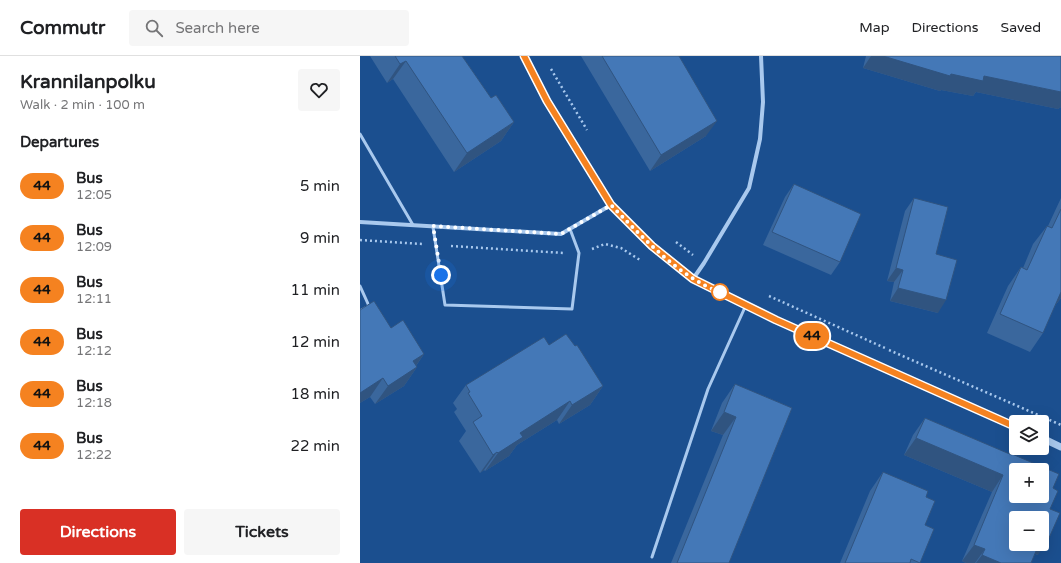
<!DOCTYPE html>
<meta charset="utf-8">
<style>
body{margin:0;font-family:"Varela Round",sans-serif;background:#f6f6f6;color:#202124;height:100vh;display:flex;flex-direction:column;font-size:15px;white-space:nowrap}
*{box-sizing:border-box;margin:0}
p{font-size:13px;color:#757577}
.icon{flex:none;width:22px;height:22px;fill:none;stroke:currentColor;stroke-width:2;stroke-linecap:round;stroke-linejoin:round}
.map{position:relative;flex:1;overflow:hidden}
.sheet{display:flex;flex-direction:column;background:#fff;width:360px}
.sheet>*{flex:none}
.badge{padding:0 8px;border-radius:13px;font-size:14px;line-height:26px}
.buttons{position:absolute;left:649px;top:359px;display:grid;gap:8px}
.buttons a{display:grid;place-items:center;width:40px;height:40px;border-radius:4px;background:#fff;box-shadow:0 4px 16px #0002;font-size:20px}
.you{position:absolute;width:20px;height:20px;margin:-10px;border:3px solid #fff;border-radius:50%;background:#1a73e8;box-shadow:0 0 0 6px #1a73e833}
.map>.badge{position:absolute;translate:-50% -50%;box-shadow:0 0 0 2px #fff}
h2{padding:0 20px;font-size:15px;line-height:36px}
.round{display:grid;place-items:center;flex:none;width:42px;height:42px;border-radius:4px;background:#f6f6f6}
.head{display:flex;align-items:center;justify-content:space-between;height:68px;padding:0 20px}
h1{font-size:19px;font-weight:700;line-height:30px}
.action{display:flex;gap:8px;margin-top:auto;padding:8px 20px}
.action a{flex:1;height:46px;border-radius:4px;background:#d93025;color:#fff;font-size:16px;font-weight:700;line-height:46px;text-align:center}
.action a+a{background:#f6f6f6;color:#202124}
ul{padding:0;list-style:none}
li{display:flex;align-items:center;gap:12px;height:52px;padding:0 20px}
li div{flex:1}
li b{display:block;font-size:15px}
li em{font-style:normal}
li .badge{min-width:44px;font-weight:700;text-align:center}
header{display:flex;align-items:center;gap:24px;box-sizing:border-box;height:56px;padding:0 20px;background:#fff;border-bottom:1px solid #e0e0e0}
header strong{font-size:19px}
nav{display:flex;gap:22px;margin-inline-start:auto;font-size:14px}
.search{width:280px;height:36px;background:#f6f6f6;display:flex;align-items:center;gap:10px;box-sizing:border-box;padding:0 14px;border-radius:4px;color:#757577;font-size:15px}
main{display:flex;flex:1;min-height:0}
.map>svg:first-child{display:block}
</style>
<header>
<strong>Commutr</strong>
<div class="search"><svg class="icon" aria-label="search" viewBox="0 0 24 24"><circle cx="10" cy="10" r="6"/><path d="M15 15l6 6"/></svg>Search here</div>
<nav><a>Map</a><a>Directions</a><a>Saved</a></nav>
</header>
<main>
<section class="sheet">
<div class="head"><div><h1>Krannilanpolku</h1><p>Walk · 2 min · 100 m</p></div><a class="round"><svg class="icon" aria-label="heart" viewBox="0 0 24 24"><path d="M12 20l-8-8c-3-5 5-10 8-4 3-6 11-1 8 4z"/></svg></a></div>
<h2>Departures</h2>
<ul>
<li><span class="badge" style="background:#f58220;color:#111">44</span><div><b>Bus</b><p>12:05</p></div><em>5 min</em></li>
<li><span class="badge" style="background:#f58220;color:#111">44</span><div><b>Bus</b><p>12:09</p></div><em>9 min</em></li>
<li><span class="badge" style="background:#f58220;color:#111">44</span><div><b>Bus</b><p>12:11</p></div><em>11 min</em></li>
<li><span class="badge" style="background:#f58220;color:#111">44</span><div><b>Bus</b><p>12:12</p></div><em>12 min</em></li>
<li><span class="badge" style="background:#f58220;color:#111">44</span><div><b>Bus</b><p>12:18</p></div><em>18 min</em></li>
<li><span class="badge" style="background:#f58220;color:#111">44</span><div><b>Bus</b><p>12:22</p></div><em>22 min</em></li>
</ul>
<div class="action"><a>Directions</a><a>Tickets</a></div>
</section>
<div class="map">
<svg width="701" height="507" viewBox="0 0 701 507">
<rect width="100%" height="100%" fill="#1b4f8f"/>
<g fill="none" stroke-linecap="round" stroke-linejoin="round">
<!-- path -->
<g stroke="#a9c9ee" stroke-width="2.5" stroke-dasharray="2 3" stroke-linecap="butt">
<polyline points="191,13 227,74"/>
<polyline points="0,184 62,188"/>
<polyline points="316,186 333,199"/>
<polyline points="91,190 204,197"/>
<polyline points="232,193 245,188 261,192 280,204"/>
<polyline points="409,240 525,292"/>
<polyline points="529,294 701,369"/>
</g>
<!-- service -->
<g stroke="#a9c9ee" stroke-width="3">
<polyline points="0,78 53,169"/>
<polyline points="73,171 85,249 212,253 219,197 210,173"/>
<polyline points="0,230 9,250 0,255"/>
<polyline points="292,501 348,333 386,249"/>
</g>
<!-- minor -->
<g stroke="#a9c9ee" stroke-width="4">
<polyline points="0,166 201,178 251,149"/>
<polyline points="333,223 344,207 389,132 400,83 403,46 401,0"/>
</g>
<!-- tertiary -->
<g stroke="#a9c9ee" stroke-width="7">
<polyline points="164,0 187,45 251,149 291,190 333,223 416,264 656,371"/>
<polyline points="682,382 701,391"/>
</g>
</g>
<!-- wall -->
<g fill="#3a679d">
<polygon points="10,0 102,0 131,42 154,66 141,85 94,116 33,23 27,27"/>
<polygon points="221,0 319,0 346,80 290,115"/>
<polygon points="506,0 701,0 701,51 698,53 616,36 613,40 581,34 580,35 503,12"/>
<polygon points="434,128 480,206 471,219 403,189 425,141"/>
<polygon points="554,142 576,198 578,257 530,245 534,226 527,225 545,155"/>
<polygon points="701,142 701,242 694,251 683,277 670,296 627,277 648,230 661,211 663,212 673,188 687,170 688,170"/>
<polygon points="0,254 64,298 56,310 57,311 44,330 15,348 10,341 0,347"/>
<polygon points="189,289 215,290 243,330 230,349 199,368 197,364 157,389 149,400 125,415 124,414 120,417 99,385 106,375 94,356 97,353 93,347 106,329"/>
<polygon points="375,328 432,352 369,507 311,507 363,379 351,375 362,347"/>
<polygon points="565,362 651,399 652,398 693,432 690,453 678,499 675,498 671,507 606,507 602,505 632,436 544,399 553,379"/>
<polygon points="523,416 566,441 565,469 560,507 480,507 510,435"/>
</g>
<!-- shaded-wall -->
<g fill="#305480">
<polygon points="511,0 523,0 591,18 624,20 701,36 701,51 698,53 616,36 613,40 581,34 580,35 503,12"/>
<polygon points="46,5 33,23 27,27 40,8"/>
<polygon points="357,65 346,80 290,115 301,99"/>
<polygon points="154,66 141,85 94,116 107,97"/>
<polygon points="536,212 543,214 534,226 527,225"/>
<polygon points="538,232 586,244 578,257 530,245"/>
<polygon points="701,234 701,242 694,251"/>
<polygon points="64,298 53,314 57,311 44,330 15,348 28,330 53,305"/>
<polygon points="23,322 10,341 0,347 0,337"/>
<polygon points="243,330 230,349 199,368 212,349"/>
<polygon points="210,345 197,364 157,389 149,400 125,415 138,397 160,377"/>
<polygon points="364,356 376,361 363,379 351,375"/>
<polygon points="556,382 643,419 632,436 544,399"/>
<polygon points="137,396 124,414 120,417 133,399"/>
<polygon points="683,479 689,482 678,499 671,496 677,488 682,488 682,480"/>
<polygon points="614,489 625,493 615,507 606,507 602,505"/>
<polygon points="622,499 641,507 616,507"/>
</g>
<!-- building -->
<g fill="#4478b7" stroke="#305480" fill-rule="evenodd">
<polygon points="35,0 102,0 131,42 136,39 154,66 107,97 46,5 40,8"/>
<polygon points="242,0 319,0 357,65 301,99"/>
<polygon points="523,0 701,0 701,36 624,20 623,25 591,18 590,20"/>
<polygon points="434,128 501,158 480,206 412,176"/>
<polygon points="554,142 588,151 576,198 597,204 586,244 538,232 543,214 536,212"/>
<polygon points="701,153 701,236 683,277 640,258 661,211 667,214 687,170 692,172"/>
<polygon points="14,245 31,272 43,264 64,298 53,305 57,311 28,330 23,322 0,337 0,254"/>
<polygon points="206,278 215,290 217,289 243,330 212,349 210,345 160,377 163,381 138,397 137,396 133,399 113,366 122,360 108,337 110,336 106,329 184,281 189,289"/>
<polygon points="375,328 432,352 369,507 317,507 376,361 364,356"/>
<path d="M565,362L652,399V398L699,418L693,432L698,435L690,453L700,457L689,482L683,479L682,481V462H656V488H679L671,507H641L622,499L625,493L614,489L643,419L556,382ZM656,414H682V440H656Z"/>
<polygon points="523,416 568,435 566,441 575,445 565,469 574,473 560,507 551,503 550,507 485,507"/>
</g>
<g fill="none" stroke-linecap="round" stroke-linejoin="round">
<defs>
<polyline id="line" points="164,0 187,45 251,149 292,190 333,223 416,264 656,371"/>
</defs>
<!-- line casing -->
<use href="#line" stroke="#fff" stroke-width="9"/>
<!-- line -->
<use href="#line" stroke="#f58220" stroke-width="6"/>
<!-- walk -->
<path stroke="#fff" stroke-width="4" stroke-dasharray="0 7.2" d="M81,219L73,170L201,178L251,149C280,179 320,222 360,236"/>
</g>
<!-- markers -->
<circle fill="#fff" stroke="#f58220" stroke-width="2" cx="360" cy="236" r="8"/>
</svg>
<div class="buttons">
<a><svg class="icon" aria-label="layers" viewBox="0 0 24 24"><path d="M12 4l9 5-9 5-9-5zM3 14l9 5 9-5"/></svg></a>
<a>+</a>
<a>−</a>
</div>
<div class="you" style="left:81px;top:219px"></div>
<b class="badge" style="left:452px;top:280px;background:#f58220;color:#111">44</b>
</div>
</main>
